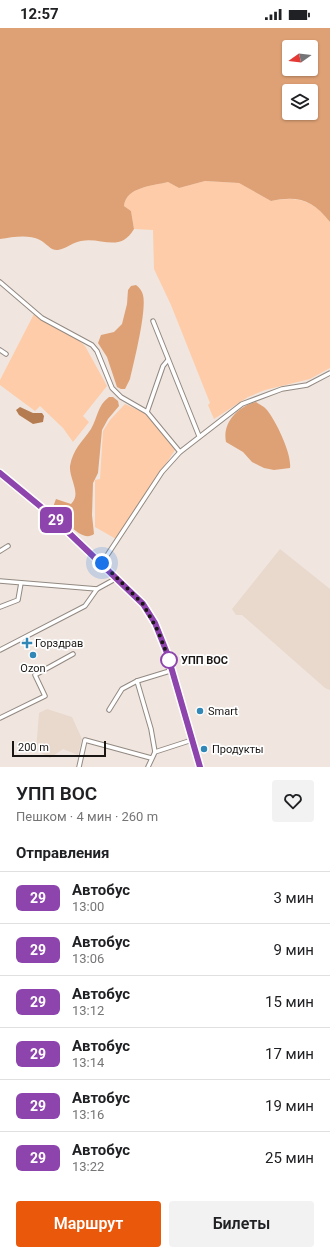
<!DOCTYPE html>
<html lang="ru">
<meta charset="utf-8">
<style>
body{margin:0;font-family:Roboto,sans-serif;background:#f2f2f2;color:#202124;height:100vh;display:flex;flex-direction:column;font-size:15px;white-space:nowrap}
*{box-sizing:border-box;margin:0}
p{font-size:13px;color:#757577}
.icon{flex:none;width:22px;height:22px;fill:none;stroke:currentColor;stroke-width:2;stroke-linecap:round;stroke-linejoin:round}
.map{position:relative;height:739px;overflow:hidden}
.panel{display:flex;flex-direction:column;background:#fff;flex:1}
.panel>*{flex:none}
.badge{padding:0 8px;border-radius:6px;font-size:14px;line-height:26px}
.needle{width:26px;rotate:256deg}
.buttons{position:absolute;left:282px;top:12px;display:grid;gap:8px}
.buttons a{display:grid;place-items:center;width:36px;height:36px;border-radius:4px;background:#fff;box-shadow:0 1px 3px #0004;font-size:20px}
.scale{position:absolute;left:12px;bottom:10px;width:94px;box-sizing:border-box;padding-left:4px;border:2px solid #1a1614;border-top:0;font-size:11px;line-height:14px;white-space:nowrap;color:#1a1614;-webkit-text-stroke:3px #fff;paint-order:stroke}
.you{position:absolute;width:20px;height:20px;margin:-10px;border:3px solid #fff;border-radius:50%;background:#1a73e8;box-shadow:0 0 0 6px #1a73e833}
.map>.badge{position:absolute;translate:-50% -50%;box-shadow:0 0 0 2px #fff}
h2{padding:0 16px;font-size:15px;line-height:36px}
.round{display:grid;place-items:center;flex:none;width:42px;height:42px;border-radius:4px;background:#f2f2f2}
.headline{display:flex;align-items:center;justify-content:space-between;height:68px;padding:0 16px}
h1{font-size:19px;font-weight:600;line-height:30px}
.action{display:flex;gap:8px;margin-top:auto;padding:8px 16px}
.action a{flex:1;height:46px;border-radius:4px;background:#ea580c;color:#fff;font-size:16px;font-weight:600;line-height:46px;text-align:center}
.action a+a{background:#f2f2f2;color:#202124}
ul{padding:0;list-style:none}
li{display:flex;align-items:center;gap:12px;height:52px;padding:0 16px;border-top:1px solid #e0e0e0}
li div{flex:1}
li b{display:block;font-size:15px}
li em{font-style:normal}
li .badge{min-width:44px;font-weight:700;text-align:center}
.status{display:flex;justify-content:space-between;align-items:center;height:28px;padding:0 20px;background:#fff;direction:ltr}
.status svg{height:11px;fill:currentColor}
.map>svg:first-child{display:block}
</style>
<div class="status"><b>12:57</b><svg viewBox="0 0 49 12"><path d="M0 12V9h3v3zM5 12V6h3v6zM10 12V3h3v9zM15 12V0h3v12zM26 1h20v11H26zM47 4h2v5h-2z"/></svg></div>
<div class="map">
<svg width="330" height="739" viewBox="0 0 330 739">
<rect width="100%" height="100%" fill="#f0e6df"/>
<!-- built -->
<g fill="#e9d8cc">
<polygon points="280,521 330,561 330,662 325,660 242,587 236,587 232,581"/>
<polygon points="47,681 72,689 82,711 78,727 63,721 50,730 36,722 39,685"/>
</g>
<!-- green -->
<g fill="#fecca8">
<path d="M205,153L239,155L271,173C298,168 313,172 330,194V340L310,351L265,362L248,369L214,391L208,377L210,375L171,277L154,241L153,202L134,201L131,183L124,178C126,159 152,158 168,154L179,160Z"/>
<polygon points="34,286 77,311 85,318 107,358 83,388 89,394 73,414 63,400 40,378 35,383 0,357 0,352"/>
<polygon points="125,376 144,385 159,400 175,422 116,511 95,499 95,452 100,451 103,403 110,392"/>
</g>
<!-- forest -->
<g fill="#dea175" fill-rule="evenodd">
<path d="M0,0H330V194C313,172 298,167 271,173L239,155L205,153L179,160L168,154C152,158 126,159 124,178L131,183L134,201C120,225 102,209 81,213C73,214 66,221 58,222C51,223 46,215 40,212C28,206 13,209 0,211ZM289,19H311V41H289ZM289,63H311V85H289Z"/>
<path d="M136,257C140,260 142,263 143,267C147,282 134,334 130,351L125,361H121L117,359L107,329L98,315L101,307L114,304L122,296L127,276L128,262L131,258Z"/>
<path d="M109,369H113L118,373L119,378L108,391L102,402L98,445L93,455L92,487L94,506C81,516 62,488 53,479L56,471L71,476C82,466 69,451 70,438C73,421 82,414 91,401C98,389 97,378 109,369Z"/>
<path d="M256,374C260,377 264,378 267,382C276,393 292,426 290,440L274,442L264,440L252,434L243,424L226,414C222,395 238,378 256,374Z"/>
</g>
<!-- water -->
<polygon fill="#b67c51" points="20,379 33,385 42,385 44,388 43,394 33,396 19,387 16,382"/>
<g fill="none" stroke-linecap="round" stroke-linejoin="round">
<defs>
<g id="minor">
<polyline points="0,254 42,290 92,317 97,323 112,360 121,369 147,384 180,424"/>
<polyline points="153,293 199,408"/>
<polyline points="0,322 6,326"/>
<polyline points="147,384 163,338 168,332"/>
<polyline points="0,523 8,518"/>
<polyline points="102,535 162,444 180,424 242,376 282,361 307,357 330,345"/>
<polyline points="0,553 97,561"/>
<polyline points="0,579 18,572 21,555"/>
<polyline points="0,622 85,578 97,561 117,550"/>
<polyline points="137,653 151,701 155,724"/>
<polyline points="109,682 122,661 137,653 173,642"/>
<polyline points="0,690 45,668 35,647 73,626"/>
<polyline points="79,739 85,712 151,730"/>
<polyline points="148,739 155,724 192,712"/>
</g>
<polyline id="major" points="0,445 46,483 143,576 155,595 167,625 200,739"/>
</defs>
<!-- minor casing -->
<use href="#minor" stroke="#928982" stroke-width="5.5"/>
<!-- major casing -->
<use href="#major" stroke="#928982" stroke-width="6"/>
<!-- minor -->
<use href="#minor" stroke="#fff" stroke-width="3.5"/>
<!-- major -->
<use href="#major" stroke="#fff" stroke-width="4.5"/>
</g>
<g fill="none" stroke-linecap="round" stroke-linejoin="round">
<defs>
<polyline id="line" points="0,445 46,483 143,576 155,595 167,625 200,739"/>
</defs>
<!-- line casing -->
<use href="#line" stroke="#fff" stroke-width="9"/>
<!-- line -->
<use href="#line" stroke="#8e44ad" stroke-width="6"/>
<!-- walk -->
<polyline stroke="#1a1614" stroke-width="4" stroke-dasharray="0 7.2" points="102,535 143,576 158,603 170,634 169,632"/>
</g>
<!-- markers -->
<g fill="#3188b7" stroke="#fff" stroke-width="1.5">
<path d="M25 609h4v4h4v4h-4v4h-4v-4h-4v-4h4z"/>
<circle cx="33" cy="627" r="4"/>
<circle cx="200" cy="683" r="4"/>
<circle cx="204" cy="721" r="4"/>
</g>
<circle fill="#fff" stroke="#8e44ad" stroke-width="2" cx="169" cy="632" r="8"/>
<g text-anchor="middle" stroke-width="3.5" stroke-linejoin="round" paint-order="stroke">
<!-- poi labels -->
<g font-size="11" fill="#1a1614" stroke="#fff" text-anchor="start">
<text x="35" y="619">Горздрав</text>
<text x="33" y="644" text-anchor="middle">Ozon</text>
<text x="208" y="687">Smart</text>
<text x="212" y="725">Продукты</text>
</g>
<!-- stop labels -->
<g font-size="11" font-weight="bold" fill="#1a1614" stroke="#fff" text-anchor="start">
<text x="181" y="636">УПП ВОС</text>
</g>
</g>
</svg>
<div class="buttons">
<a><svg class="needle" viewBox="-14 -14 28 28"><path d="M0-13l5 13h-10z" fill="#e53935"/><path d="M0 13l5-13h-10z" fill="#757577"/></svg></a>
<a><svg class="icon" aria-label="layers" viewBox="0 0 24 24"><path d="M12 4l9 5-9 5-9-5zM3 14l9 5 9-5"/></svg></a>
</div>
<div class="scale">200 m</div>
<div class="you" style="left:102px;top:535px"></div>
<b class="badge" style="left:56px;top:492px;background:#8e44ad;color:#fff">29</b>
</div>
<section class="panel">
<div class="headline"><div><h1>УПП ВОС</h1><p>Пешком · 4 мин · 260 m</p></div><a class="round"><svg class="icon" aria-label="heart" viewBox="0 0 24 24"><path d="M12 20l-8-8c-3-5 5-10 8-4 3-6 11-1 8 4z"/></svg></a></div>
<h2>Отправления</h2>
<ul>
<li><span class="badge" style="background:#8e44ad;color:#fff">29</span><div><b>Автобус</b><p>13:00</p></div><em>3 мин</em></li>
<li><span class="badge" style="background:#8e44ad;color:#fff">29</span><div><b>Автобус</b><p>13:06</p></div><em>9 мин</em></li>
<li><span class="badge" style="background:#8e44ad;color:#fff">29</span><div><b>Автобус</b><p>13:12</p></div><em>15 мин</em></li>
<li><span class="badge" style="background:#8e44ad;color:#fff">29</span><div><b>Автобус</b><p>13:14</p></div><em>17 мин</em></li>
<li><span class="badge" style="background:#8e44ad;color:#fff">29</span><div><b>Автобус</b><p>13:16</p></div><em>19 мин</em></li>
<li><span class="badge" style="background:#8e44ad;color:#fff">29</span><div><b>Автобус</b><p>13:22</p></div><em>25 мин</em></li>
</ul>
<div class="action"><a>Маршрут</a><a>Билеты</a></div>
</section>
